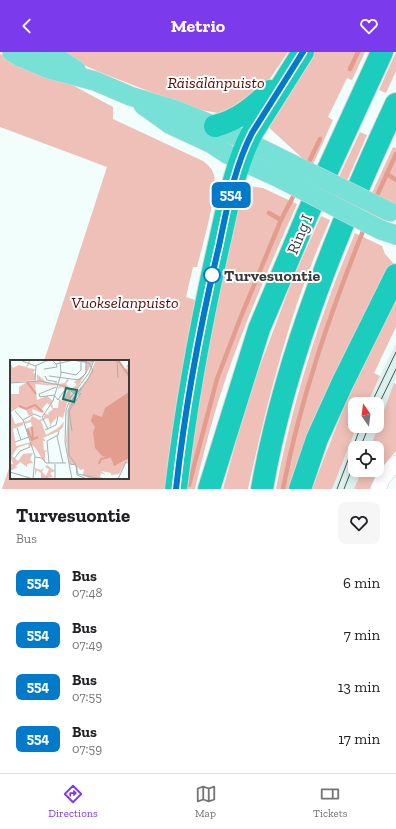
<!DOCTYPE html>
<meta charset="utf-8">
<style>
body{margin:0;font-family:"Zilla Slab",serif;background:#f6f6f6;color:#202124;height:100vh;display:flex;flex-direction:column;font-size:15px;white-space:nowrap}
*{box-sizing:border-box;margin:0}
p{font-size:13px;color:#757577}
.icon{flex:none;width:22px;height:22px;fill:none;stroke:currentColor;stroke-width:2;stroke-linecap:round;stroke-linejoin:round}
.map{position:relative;height:437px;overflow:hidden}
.panel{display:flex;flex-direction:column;background:#fff;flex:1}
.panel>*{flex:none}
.badge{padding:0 8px;border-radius:6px;font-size:14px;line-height:26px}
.needle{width:26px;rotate:346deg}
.fabs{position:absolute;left:348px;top:345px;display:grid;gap:8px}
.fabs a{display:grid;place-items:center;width:36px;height:36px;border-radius:8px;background:#fff;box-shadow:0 2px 10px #0003;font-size:20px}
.map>.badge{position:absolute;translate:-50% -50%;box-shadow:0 0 0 2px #fff}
.round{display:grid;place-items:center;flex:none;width:42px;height:42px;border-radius:8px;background:#f6f6f6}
.headline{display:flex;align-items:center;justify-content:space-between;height:68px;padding:0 16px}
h1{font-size:19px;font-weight:700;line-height:30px}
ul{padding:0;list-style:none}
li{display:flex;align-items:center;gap:12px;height:52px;padding:0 16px}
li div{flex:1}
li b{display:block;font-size:15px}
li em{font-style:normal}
li .badge{min-width:44px;font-weight:700;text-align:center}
header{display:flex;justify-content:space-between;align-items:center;height:52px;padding:0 16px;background:#7c3aed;color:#fff;font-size:18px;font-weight:700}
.dock{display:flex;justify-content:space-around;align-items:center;height:56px;border-top:1px solid #e0e0e0;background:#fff;font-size:11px;color:#757577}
.dock a{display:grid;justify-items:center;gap:2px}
.dock .current{color:#7c3aed}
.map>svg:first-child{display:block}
</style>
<header><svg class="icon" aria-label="back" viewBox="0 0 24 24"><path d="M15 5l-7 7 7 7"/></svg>Metrio<svg class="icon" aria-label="heart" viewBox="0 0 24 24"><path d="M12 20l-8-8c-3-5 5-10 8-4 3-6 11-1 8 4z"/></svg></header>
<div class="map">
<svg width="396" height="437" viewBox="0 0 396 437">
<rect width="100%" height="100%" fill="#f1fefb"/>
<!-- built -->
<polygon fill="#dcf0ed" points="396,291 396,326 370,396 355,396 355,418 362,418 354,437 332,437 357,374 377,374 377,352 367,352"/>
<!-- green -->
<g fill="#eec0b7">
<polygon points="54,0 288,0 261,40 227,60 218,61 201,58 184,53 102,21"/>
<polygon points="310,0 365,0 352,28 347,26 328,65 333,68 312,115 265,72"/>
<polygon points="396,0 396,19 386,41 379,38"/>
<path d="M0,2L65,29L113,55V67L203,109C208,113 212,116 214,123C218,141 202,195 197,215H193L186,245L195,248L193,279L166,437H2L11,410V426H128V309H44L107,115L0,75Z"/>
<polygon points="360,80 367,83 346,131 338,127"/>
<polygon points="393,95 396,96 396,155 371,143"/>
<path d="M241,133L263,136L297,152C272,209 247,265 227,323C214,360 204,399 195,437H180Z"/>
<path d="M321,164L330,168C291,253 268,346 248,437H223L249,343L292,229Z"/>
<path d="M355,181L382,194L385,202L394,212L362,277L294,437H276C288,373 306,309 328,249C336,226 346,203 355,181Z"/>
<polygon points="396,242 396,275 374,321 380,324 367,352 355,352 355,374 357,374 332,437 312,437 355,327"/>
<polygon points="394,331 396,332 396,399 378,420 370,437 354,437 362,418 377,418 377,396 370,396"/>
</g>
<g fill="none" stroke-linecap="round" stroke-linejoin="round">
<!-- stream -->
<g stroke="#e29d8f" stroke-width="4.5">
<polyline points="350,17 358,0"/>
<polyline points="307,114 320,87"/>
<polyline points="387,122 396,128"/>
<polyline points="375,148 396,102"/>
<polyline points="269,161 281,168"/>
<polyline points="189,433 217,327 240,267 281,168 296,139"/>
<path d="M283,437C300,347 331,259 365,174"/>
</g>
<defs>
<polyline id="minor" points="378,437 383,426 396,411"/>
<g id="major">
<polyline points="12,0 20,5 49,17 95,29 130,44 176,58 215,74 288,110"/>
<polyline points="44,0 53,3 76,18"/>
<polyline points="143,53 171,73 212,92 227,102 281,127"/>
<polyline points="381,178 396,183"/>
</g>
<g id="highway">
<path d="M215,74C238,68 254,55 270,39"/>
<path d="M176,437C186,353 201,270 220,188C228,152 235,114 252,81L303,0"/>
<polyline points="209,437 259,277 308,161 382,0"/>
<path d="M262,437C285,305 339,174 396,52"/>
<polyline points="300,437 317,387 342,332 396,223"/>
</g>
</defs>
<!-- minor casing -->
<use href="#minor" stroke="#c8d4d2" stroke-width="16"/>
<!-- major casing -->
<use href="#major" stroke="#d7d8d8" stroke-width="20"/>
<!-- highway casing -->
<use href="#highway" stroke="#d7d8d8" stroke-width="24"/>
<!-- minor -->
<use href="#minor" stroke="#fff" stroke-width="15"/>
<!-- major -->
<use href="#major" stroke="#77e0d7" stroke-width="19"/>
<!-- highway -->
<use href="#highway" stroke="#1cccbc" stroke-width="22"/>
<!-- tram -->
<g stroke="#4d5351" stroke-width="1">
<polyline points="371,352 396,300"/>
<polyline points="377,356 396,317"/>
<polyline points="360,396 369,374"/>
<polyline points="337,437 361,374"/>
<polyline points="344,437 355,409"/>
</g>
<defs>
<g id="major-bridge">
<polyline points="288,110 390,160"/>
<polyline points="281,127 381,178"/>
</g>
</defs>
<!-- major-bridge casing -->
<use href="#major-bridge" stroke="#d7d8d8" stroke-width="20" stroke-linecap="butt"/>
<!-- major-bridge -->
<use href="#major-bridge" stroke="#77e0d7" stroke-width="19"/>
</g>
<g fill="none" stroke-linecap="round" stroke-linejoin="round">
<defs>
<path id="line" d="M176,437C185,355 200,274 219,194C227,156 234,116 252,81L303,0"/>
</defs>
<!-- line casing -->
<use href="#line" stroke="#fff" stroke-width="9"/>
<!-- line -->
<use href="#line" stroke="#007ac9" stroke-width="6"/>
</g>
<!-- markers -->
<circle fill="#fff" stroke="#007ac9" stroke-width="2" cx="212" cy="223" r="8"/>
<g text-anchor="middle" stroke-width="4" stroke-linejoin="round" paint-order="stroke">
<!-- park labels -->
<g font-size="16" font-style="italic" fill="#5b0800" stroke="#fff">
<text x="216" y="36">Räisälänpuisto</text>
<text x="125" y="256">Vuokselanpuisto</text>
</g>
<!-- street labels -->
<g font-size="16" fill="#373c3b" stroke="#fff">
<text transform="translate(299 182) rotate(-67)" y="6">Ring I</text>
</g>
<!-- stop labels -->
<g font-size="16" font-weight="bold" fill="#373c3b" stroke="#fff" text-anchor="start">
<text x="224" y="229">Turvesuontie</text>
</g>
</g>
<!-- overview -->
<g transform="translate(10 308)">
<rect width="119" height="119" fill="#f1fefb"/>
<path d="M17,0H21L17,8L25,9L23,13L26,14L25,20L0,23L1,4L3,8L9,5L16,7L19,1ZM86,0H108L114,10L118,8L116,6L119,4V101L116,102L109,114L101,115V113L91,111L96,115L91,113L90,117L96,119L78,118L73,115L74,109L70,110L68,107L67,111V105L59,104L56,80L59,44L64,35V39L68,38L69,32L65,34L78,18ZM83,2L64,33L55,27L61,32L60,36L63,34L57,43L53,58L48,56L41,64V67L38,58L31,61L36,75L48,68L54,62L53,67L49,71L33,78L36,81H33L34,90L38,91L35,92V103L24,86L19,87L18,84L7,88L2,96L8,101L13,94L23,93L20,99L23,103L17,104V107L10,102L5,107H8L0,111V104H3L0,96V34H9V27L17,22L25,21L46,26L25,24L27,40L37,36L43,41L40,45L37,43L31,50L32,53L22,49L23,54L19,56L16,50L9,47L1,52L5,64L13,62V65L3,69L6,86L21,82L16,69L22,66L21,62L14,64V62L20,60L22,56L29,60L34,58L33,56H35L33,54L34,53L39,55L38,53L43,49L40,46L42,44L43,48H48L49,39L52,41L58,31L52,27L47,29L50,25H42L27,21V14L36,22L44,24L45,22L48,24L55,23L57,19L59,20L56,24L61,29L67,25L64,22L75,14L76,3ZM37,105L45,111L40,113L43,117L31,119V113L27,110L25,116V108L31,110L34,108L32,112L36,116L39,109L35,107Z" fill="#eec0b7"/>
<path d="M119,32V98L104,106L101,98L92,96L85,88L83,72L85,67L81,61L83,54L92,57L95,48Z" fill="#e29d8f"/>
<path fill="none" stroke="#e29d8f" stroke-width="2" d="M108,0L119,16M17,22L26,34M9,46L16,49L25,45L33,52M22,67L23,79M17,69L22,80L28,77M89,104L91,99L99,97"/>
<path fill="none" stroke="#a7b0ae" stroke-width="1" d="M10,0L25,6L36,1L42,0L46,4L64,0M63,0L79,2L89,0M63,0L79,3L83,11L58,50L59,95L66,105L68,114L91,119M107,0L108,18M34,9L47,7L46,4M51,12L66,15L71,10V2M35,16L37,20L47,22M39,16L69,20L76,13V0M25,21L26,5M0,23L30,21L54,26L65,34M29,34L30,37L44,35L48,40L54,31M29,34L46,27M61,42L71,28M5,51L13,60M32,57L43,41L51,14L50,0M32,57L38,69M13,60L25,96L23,119M13,60L24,54L31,57M7,68L11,80M35,70L46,65L48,56M62,71L59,51L71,33M47,76L53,103M5,82L19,77M25,97L32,98L36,103H56M4,99L10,91L20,87M39,103L37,81L48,75L49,71M45,104V119M60,104L66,105L67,115L77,119M0,112L23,119M62,119L55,82L56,50L61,37L79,13L84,0M108,119L116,102L119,104"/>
<path fill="#0f766e" fill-opacity="0.15" stroke="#0f766e" stroke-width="2" d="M56,28L67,30L64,42L53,39Z"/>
<rect width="119" height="119" fill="none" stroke="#373c3b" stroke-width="2"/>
</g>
</svg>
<div class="fabs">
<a><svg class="needle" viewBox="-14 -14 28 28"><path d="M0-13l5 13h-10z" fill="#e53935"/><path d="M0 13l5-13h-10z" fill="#757577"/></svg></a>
<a><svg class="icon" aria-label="locate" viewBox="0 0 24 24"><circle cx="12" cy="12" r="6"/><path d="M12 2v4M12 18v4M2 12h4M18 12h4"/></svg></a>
</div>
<b class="badge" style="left:231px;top:143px;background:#007ac9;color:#fff">554</b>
</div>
<section class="panel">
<div class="headline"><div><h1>Turvesuontie</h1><p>Bus</p></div><a class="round"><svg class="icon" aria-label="heart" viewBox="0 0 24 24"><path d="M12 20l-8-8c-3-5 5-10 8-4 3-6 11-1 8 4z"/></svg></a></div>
<ul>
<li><span class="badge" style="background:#007ac9;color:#fff">554</span><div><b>Bus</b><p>07:48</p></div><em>6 min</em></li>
<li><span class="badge" style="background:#007ac9;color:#fff">554</span><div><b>Bus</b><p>07:49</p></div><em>7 min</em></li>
<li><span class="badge" style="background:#007ac9;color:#fff">554</span><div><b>Bus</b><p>07:55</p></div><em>13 min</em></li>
<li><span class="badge" style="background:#007ac9;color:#fff">554</span><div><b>Bus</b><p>07:59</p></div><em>17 min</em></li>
</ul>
</section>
<nav class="dock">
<a class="current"><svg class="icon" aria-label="directions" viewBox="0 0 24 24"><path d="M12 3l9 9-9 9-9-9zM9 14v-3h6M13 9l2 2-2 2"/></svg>Directions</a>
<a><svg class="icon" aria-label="map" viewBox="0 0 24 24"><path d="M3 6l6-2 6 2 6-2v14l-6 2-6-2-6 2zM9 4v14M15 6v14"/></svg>Map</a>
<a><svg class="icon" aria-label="tickets" viewBox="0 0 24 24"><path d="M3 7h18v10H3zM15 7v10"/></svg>Tickets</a>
</nav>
